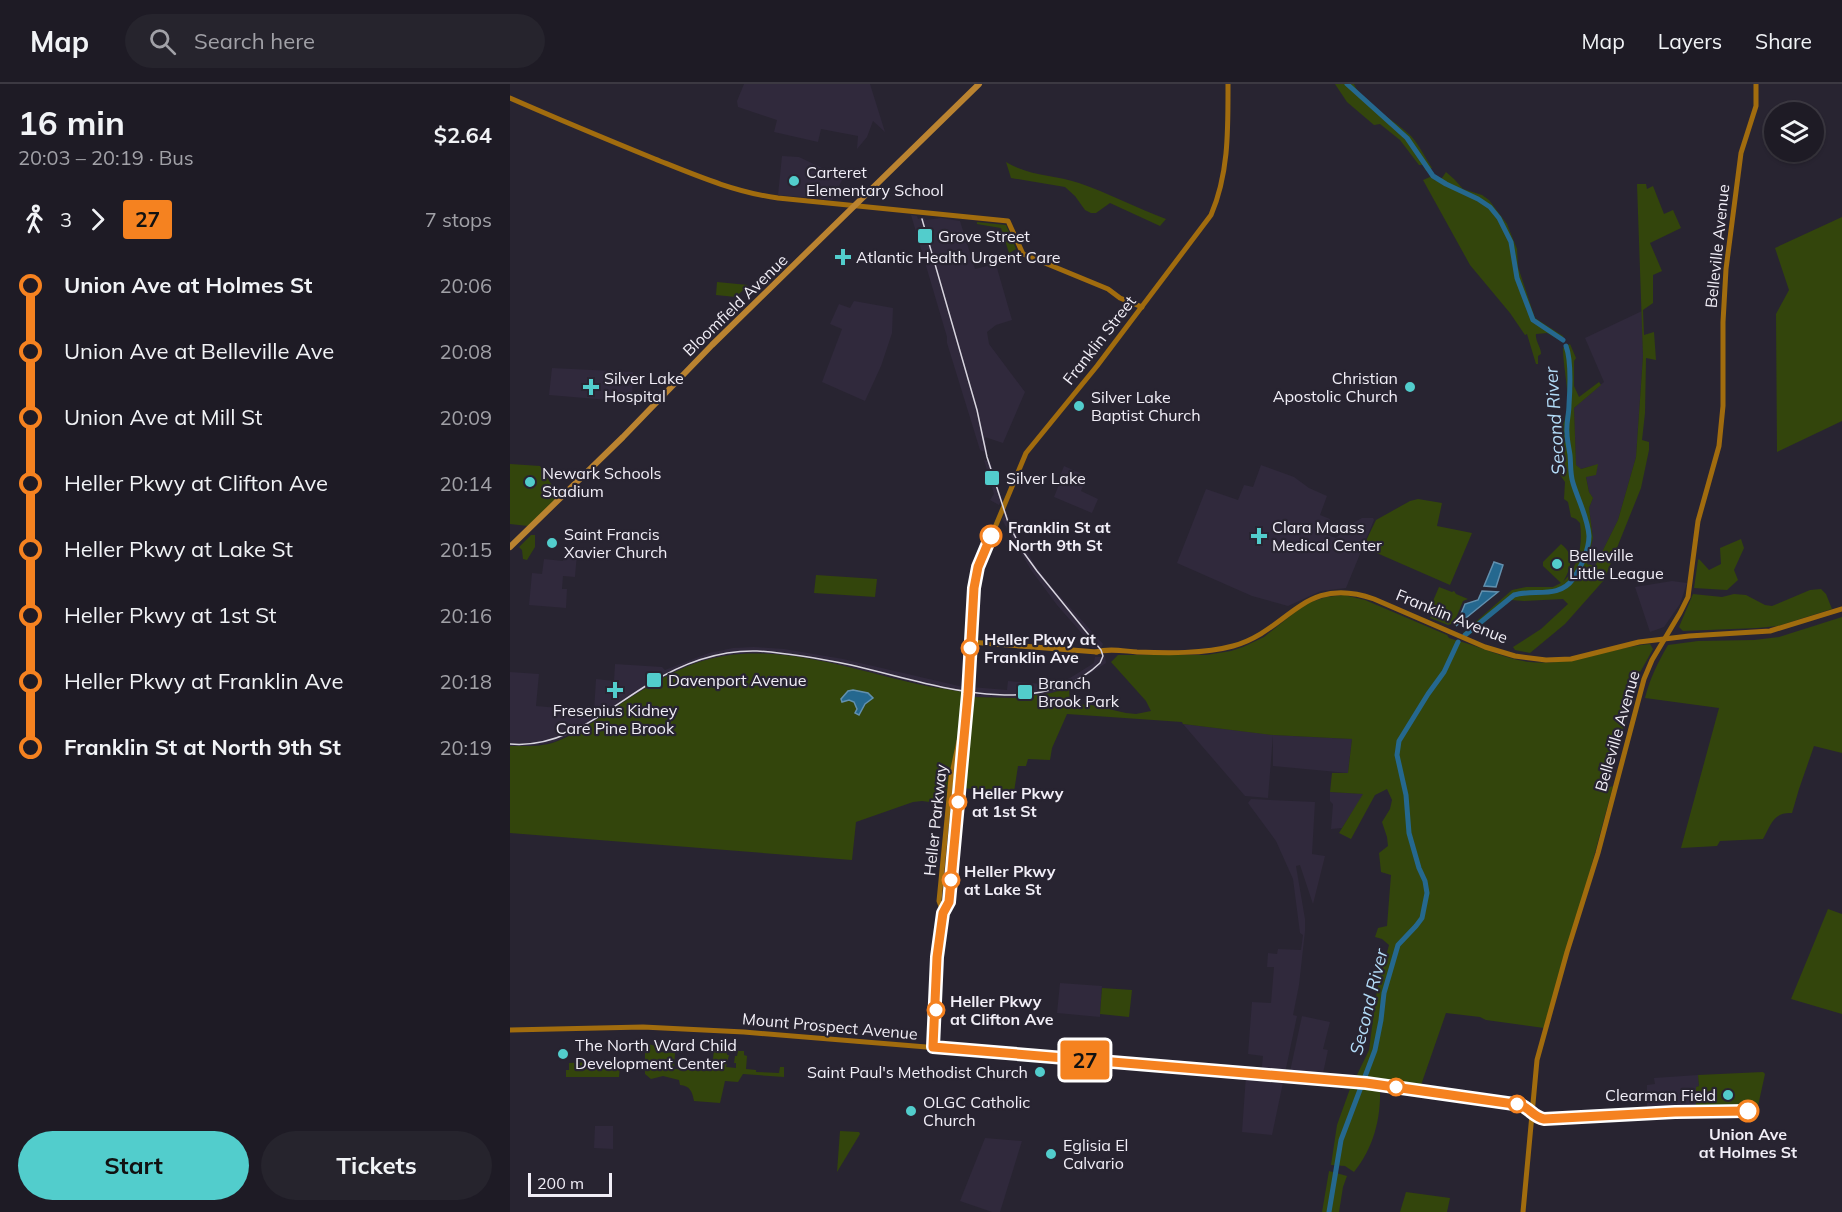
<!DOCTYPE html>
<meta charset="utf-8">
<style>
body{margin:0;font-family:Mulish,sans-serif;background:#26242d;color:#f1f3f6;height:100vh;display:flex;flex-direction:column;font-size:22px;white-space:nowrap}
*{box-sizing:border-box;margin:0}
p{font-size:20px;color:#a1a1a7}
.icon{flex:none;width:33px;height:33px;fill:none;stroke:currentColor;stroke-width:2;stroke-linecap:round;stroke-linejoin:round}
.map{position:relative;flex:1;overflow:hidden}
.panel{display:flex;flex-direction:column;background:#1e1b25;width:510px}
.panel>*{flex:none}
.badge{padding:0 12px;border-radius:4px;font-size:21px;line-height:39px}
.buttons{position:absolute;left:1254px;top:18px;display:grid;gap:12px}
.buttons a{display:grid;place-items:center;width:60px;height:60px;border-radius:50%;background:#1e1b25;box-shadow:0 2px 4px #0004,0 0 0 2px #3c3942;font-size:30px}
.scale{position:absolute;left:18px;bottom:15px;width:84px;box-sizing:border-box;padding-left:6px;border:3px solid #f1eef7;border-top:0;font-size:16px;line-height:21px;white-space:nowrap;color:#f1eef7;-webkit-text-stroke:4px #282431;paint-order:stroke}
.map>.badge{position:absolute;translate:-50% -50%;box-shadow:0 0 0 3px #fff}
.legs{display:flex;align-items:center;gap:9px;height:66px;padding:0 18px;font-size:20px}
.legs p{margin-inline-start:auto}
.head{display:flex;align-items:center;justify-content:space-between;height:102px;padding:0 18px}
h1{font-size:33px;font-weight:700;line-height:45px}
.cta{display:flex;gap:12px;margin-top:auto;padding:12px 18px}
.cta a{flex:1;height:69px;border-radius:36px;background:#52cdcc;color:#111;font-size:24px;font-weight:700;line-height:69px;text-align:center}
.cta a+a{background:#26242d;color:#f1f3f6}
ul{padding:0 18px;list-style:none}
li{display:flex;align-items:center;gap:21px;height:66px;font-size:22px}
li i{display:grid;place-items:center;width:9px;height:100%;margin:0 8px;background:currentColor}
li i::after{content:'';width:15px;height:15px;margin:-8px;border:4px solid;border-radius:50%;background:#1e1b25}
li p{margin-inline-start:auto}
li:first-child i{background:linear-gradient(#0000 50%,currentColor 0)}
li:last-child i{background:linear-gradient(currentColor 50%,#0000 0)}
header{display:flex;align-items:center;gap:36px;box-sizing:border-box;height:84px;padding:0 30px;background:#1e1b25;border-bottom:2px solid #3c3942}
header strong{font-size:28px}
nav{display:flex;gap:33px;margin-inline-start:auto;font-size:21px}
.search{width:420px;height:54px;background:#26242d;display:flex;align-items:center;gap:15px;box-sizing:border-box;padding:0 21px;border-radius:33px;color:#a1a1a7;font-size:22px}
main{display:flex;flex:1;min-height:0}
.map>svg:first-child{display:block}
</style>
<header>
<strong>Map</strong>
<div class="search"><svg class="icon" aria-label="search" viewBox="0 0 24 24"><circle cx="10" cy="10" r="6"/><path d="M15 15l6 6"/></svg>Search here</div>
<nav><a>Map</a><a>Layers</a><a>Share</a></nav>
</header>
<main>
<section class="panel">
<div class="head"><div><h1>16 min</h1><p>20:03 – 20:19 · Bus</p></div><b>$2.64</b></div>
<div class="legs"><svg class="icon" aria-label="walk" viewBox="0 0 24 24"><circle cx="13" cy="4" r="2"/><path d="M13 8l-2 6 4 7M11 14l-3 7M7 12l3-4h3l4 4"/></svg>3<svg class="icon" aria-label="forward" viewBox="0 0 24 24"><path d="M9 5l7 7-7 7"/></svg><b class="badge" style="background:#f58220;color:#111">27</b><p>7 stops</p></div>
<ul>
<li><i style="color:#f58220"></i><b>Union Ave at Holmes St</b><p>20:06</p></li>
<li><i style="color:#f58220"></i><span>Union Ave at Belleville Ave</span><p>20:08</p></li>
<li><i style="color:#f58220"></i><span>Union Ave at Mill St</span><p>20:09</p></li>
<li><i style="color:#f58220"></i><span>Heller Pkwy at Clifton Ave</span><p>20:14</p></li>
<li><i style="color:#f58220"></i><span>Heller Pkwy at Lake St</span><p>20:15</p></li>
<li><i style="color:#f58220"></i><span>Heller Pkwy at 1st St</span><p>20:16</p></li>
<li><i style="color:#f58220"></i><span>Heller Pkwy at Franklin Ave</span><p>20:18</p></li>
<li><i style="color:#f58220"></i><b>Franklin St at North 9th St</b><p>20:19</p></li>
</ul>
<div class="cta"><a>Start</a><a>Tickets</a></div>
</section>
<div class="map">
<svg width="1332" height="1128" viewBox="0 0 1332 1128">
<rect width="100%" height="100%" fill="#282431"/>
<!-- built -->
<g fill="#30293c">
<polygon points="234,0 360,0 375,48 363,37 357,53 347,65 348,52 311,45 308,58 264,48 267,36 228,23 227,17"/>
<polygon points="272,72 289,73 333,94 322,116 268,111"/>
<polygon points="401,131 407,132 408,135 413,133 416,136 431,134 450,137 465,185 477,182 478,180 485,177 502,236 486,241 477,248 479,260 515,308 493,359 475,353 477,369 470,366 437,259 437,253"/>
<polygon points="344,217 383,224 382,249 371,282 355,317 312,298 332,245 320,240 329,220 340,224"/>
<polygon points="1132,227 1133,272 1126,373 1108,436 1085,482 1077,480 1083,454 1079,424 1083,414 1079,408 1076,392 1087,381 1070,385 1066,381 1064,324 1094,298 1075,254"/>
<polygon points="42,284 123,288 122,318 39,311"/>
<polygon points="474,376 480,378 482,383 492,415 489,421 480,416 484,410"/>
<polygon points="751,381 784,393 799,404 817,412 810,431 820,435 814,450 826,454 843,439 852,434 863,434 864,436 836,504 811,507 778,522 742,512 667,479 696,405 728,416 734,401 743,403"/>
<polygon points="554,382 577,392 571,407 588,415 582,429 544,413 550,398 548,397"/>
<polygon points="496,427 502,443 525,481 540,501 593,560 591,564 582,564 575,553 547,521 521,486 495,441 492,435"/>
<polygon points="54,469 67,470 65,493 53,492 52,505 57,505 56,524 19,521 22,489 32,490 34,475 53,477"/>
<polygon points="1162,497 1177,499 1170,520 1154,543 1140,548 1125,503"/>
<polygon points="244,563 274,565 333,575 449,602 497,606 498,597 543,601 550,599 553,605 541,609 505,614 463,613 462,610 423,603 320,579 251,569 226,570 189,578 172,585 133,606 70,646 44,658 19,662 0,662 0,588 29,590 26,622 84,627 86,595 104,597 105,580 152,583 155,586 199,569 223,564"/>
<polygon points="585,573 595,573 596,579 561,602 554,604 552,597 560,594 584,579"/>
<polygon points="673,640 764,651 842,655 838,689 763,682 763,651 758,714 735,712"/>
<polygon points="820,708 854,710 832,744 821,745 823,720 820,717"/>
<polygon points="741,715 805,718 802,770 815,772 803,820 790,781 786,782 795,835 795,847 789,901 783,931 787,932 762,1051 732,1048 736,991 751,992 753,972 738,970 742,918 761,919 764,883 757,883 758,869 767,870 768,865 791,866 793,851 790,849 783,795 766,757 738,719"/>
<polygon points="550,899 592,902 590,933 547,929"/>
<polygon points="792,932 820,938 813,965 818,966 812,994 779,992"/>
<polygon points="1188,991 1189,1002 1186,1003 1186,1023 1137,1025 1137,1001 1145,1000 1144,994"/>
<polygon points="85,1042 103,1042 103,1065 84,1064"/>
<polygon points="475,1054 512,1057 490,1128 482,1128 450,1117"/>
</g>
<!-- green -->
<g fill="#33450c">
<path d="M825,0H844C851,18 886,37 901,52C909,61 915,73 922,84L916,87L913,81H909L890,56L870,40L864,41L837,18Z"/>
<path d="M496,78C518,92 545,91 569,99C598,109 627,124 656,135L650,142L600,119L586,129H581L575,126L565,112L555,103L501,94Z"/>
<path d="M936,88L944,95L953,105L972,111L979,116L997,140L1007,165L1008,183L1025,234L1053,252L1054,255L1051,257L1037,249L1026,250C1025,257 1031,263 1031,270L1028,272V280H1026L1017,250L1015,251L1000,229L960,181L913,96L920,93L926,97L932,94Z"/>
<path d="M1127,100H1136L1137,105L1143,102L1154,130L1163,126L1171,144L1140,159L1152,187L1143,191V219L1133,226L1134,251L1144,248L1146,276L1136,274L1135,329L1132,356L1139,358V366L1131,404L1094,496L1055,540L1020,569L1005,566L1003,563L1031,545L1058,520L1053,515L1014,517L1001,516L958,552L953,549L1002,506L1016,503H1043L1051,499L1033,482V478L1051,460C1066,471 1060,486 1053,498C1069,482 1073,460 1070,439L1066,435L1061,433L1058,418L1054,415L1055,398L1048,388L1055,386L1053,341C1063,316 1053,289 1053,264L1060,260L1066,274L1064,277V302L1069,313L1089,298L1091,301L1064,324L1066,381L1071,385L1088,380L1086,391L1076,393L1079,408L1083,414L1079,424L1083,454L1077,480L1085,482L1108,436L1126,373L1133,272Z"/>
<polygon points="1332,133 1332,337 1267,368 1266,230 1279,206 1265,164"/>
<polygon points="467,138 496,141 506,165 499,169 491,144 467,140"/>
<polygon points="207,198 238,201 226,213 206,211"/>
<polygon points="0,380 30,382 49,413 18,442 0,440"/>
<polygon points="908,415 932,419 927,442 962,449 940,501 853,463 866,436 900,417"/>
<polygon points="21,451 25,451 25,463 17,476 13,475 12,466 9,463"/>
<polygon points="1231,455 1234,464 1224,486 1228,496 1217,506 1184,504 1188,476 1189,475 1199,486 1211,480 1210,464"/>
<polygon points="306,491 367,495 365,513 304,509"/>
<polygon points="929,503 942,508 944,507 946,510 958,515 953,517 944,539 938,541 920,534 922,528 920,524"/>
<polygon points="1311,505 1316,510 1322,525 1268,542 1247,544 1173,547 1169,543 1183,510 1212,513 1224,510 1236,511 1255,521 1262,522 1300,506"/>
<path d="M834,511L855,516L937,551L939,554L945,556C970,562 994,575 1020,578C1061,582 1100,564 1140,560L1143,565L1128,592L1097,704L1103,702L1070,824L1034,944L976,936L970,933L936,929L910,1004L884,997L846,993L859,966L867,906L879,861L872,855L865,853L868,844L877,842L881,791L871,788L869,769L878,762L877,753L872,738L880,725L882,716L877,705L865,711L841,755L829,749L853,710L820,708L822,689H838L842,655L763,651L673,640L672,638L557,630L542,664L540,676L518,675L516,682H508L504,708L437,703L435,720L412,717L403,718L346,738L342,776L0,749V662C15,662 31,663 45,658C64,651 80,640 97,629C126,610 156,589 189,578C263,553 349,589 422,603C436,605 449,607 463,610V613L505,614L541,609L559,604L560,620L581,621L616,629L626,630L641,627L636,617L601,578L608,571H696L721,567L733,563L754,553L795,520L816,513Z"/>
<path d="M1332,533V669L1304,662L1289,705L1282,729C1263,728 1261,741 1253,755L1210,757L1207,762L1171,764L1209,624L1135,614C1140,594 1148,578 1158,561L1188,557L1244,556L1269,553Z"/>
<polygon points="1318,825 1332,830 1332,930 1281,915"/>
<polygon points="592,904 622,906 619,933 590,930"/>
<path d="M135,959L149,963V968L165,969L164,985L202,987L204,964L217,967V971H219L216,983L226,984V979H224L225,972H227L228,967H234V971L237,972L236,985L246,986V988L269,989L270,983H274V993L233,990L228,998L215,997L210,1019L184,1017C182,1007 180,1002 170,1001L169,996L153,992L141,995L135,990Z"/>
<polygon points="82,978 83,985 110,982 109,993 56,993 56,986 59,986 59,979"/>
<polygon points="1253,988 1255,990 1248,1022 1186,1024 1186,1003 1189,1002 1188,991"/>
<path d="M841,1002L870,1005C871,1035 863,1065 844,1088L835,1082L821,1081L827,1041Z"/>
<polygon points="330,1047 349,1048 350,1050 327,1088"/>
<polygon points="819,1087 837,1092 833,1103 829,1128 812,1128"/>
<polygon points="896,1108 940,1114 937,1128 890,1128"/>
</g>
<!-- water -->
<g fill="#25688f" stroke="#6290ae" stroke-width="1.5">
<polygon points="984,478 993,481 986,503 974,502"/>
<polygon points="972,507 988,508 946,542 955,520 968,516"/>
<polygon points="343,606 358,609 363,614 355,620 349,631 345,629 347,625 344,618 339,616 332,618 331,615 338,607"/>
</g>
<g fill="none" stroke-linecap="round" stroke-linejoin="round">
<!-- river -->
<g stroke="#25688f" stroke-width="5">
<polyline points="837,0 897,54 923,92 936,100 968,115 980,123 989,134 1001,158 1007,194 1023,236 1053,256"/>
<path d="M955,551L1004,511C1024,505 1049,515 1063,495C1071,484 1079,465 1079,452C1078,434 1068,416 1063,399C1060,390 1061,381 1060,371C1059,364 1057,356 1057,349C1056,339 1059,330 1059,321C1060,306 1061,275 1056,262"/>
<polyline points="819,1128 831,1056 865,966 871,936 874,909 888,861 906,842 912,834 917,809 915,797 909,784 899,749 896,711 887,671 889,657 918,610 934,588 948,558"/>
</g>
<!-- secondary -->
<g stroke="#a16c0e" stroke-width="5">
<path d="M0,14C48,35 96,55 145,75C185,91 224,108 268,114L498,137L513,170L598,205L610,214L632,223"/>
<polyline points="460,558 587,568"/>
<path d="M586,568C599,564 613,567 627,568C656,569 694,570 723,562C780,546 793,490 864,515L975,563L1005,572L1036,576L1061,575L1129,558L1179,552L1260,547L1332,525"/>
<path d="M458,603L460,558L466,489L516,369L587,282L701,131C719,89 718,45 718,0"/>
<polyline points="433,828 429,817 441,694 449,657 453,649"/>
<polyline points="0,946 133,943 234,948 831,997 876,1001 974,1017 1009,1020 1016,1023 1021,1027"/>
<polyline points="423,963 427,873 433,829 439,818 458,610"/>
<polyline points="1013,1128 1027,976 1057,868 1088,769 1134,595 1142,576 1170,529 1178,513 1188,437 1209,362 1213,322 1213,238 1216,185 1231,69 1246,22 1246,0"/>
</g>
<!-- primary -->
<polyline stroke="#ba8330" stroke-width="6" points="0,463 113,353 202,261 469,0"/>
<!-- tram -->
<path stroke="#d8d5df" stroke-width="1.5" d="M0,660C54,665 96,626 139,600C171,580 209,566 247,567C278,569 311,575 341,581C416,598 527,640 590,579L593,572L591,566L527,487L514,469L499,441L477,373L467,326L412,135"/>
<!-- secondary-bridge -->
<polyline stroke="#a16c0e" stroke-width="5" points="458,610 458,603"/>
</g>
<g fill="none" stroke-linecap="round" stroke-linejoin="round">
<defs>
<path id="line-1" d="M481,452L468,483L464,504L458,610L439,818L433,829L427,873L423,963L856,999L1011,1021C1020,1025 1024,1033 1034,1035L1165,1028L1238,1027"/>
</defs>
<!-- line-1 casing -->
<use href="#line-1" stroke="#fff" stroke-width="14"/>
<!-- line-1 -->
<use href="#line-1" stroke="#f58220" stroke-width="9"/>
</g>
<!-- markers -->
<g fill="#52cdcc" stroke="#282431" stroke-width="2">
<circle cx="284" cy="97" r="6"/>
<rect x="407" y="144" width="16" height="16" rx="3"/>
<path d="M330 164h6v6h6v6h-6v6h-6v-6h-6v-6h6z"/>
<path d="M78 294h6v6h6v6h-6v6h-6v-6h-6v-6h6z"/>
<circle cx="900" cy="303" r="6"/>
<circle cx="569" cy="322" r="6"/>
<rect x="474" y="386" width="16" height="16" rx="3"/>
<circle cx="20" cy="398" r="6"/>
<path d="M746 443h6v6h6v6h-6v6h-6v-6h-6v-6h6z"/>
<circle cx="42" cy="459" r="6"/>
<circle cx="1047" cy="480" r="6"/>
<rect x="136" y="588" width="16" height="16" rx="3"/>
<path d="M102 597h6v6h6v6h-6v6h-6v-6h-6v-6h6z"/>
<rect x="507" y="600" width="16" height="16" rx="3"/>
<circle cx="53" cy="970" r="6"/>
<circle cx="530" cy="988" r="6"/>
<circle cx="1218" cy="1011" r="6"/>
<circle cx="401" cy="1027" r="6"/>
<circle cx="541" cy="1070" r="6"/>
</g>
<g fill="#fff" stroke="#f58220" stroke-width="3">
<circle cx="481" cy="452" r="10"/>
<circle cx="460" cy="564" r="8"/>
<circle cx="448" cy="718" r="8"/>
<circle cx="441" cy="796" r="8"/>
<circle cx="426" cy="926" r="8"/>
<circle cx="886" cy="1003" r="8"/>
<circle cx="1007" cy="1020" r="8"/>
<circle cx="1238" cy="1027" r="10"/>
</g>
<g text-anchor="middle" stroke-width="4.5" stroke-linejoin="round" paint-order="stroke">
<!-- poi labels -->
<g font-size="16" fill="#f1eef7" stroke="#282431" text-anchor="start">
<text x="296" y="94">Carteret<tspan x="296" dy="18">Elementary School</tspan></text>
<text x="428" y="158">Grove Street</text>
<text x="346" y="179">Atlantic Health Urgent Care</text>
<text x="94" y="300">Silver Lake<tspan x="94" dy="18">Hospital</tspan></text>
<text x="888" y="300" text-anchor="end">Christian<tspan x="888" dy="18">Apostolic Church</tspan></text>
<text x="581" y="319">Silver Lake<tspan x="581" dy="18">Baptist Church</tspan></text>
<text x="32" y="395">Newark Schools<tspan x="32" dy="18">Stadium</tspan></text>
<text x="496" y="400">Silver Lake</text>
<text x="762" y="449">Clara Maass<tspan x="762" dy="18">Medical Center</tspan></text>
<text x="54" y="456">Saint Francis<tspan x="54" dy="18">Xavier Church</tspan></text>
<text x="1059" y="477">Belleville<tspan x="1059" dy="18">Little League</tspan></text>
<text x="158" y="602">Davenport Avenue</text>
<text x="528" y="605">Branch<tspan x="528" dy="18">Brook Park</tspan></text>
<text x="105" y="632" text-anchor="middle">Fresenius Kidney<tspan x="105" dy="18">Care Pine Brook</tspan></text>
<text x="65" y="967">The North Ward Child<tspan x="65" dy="18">Development Center</tspan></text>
<text x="518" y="994" text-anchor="end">Saint Paul's Methodist Church</text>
<text x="1206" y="1017" text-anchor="end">Clearman Field</text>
<text x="413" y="1024">OLGC Catholic<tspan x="413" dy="18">Church</tspan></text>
<text x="553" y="1067">Eglisia El<tspan x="553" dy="18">Calvario</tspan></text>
</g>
<!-- street labels -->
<g font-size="16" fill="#f1eef7" stroke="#282431">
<text transform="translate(1207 162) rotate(-84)" y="6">Belleville Avenue</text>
<text transform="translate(225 221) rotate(-44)" y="6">Bloomfield Avenue</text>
<text transform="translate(589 256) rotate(-52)" y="6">Franklin Street</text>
<text transform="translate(942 532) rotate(22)" y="6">Franklin Avenue</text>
<text transform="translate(1107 647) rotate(-74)" y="6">Belleville Avenue</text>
<text transform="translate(425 736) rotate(-84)" y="6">Heller Parkway</text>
<text transform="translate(320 942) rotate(5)" y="6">Mount Prospect Avenue</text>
</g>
<!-- stop labels -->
<g font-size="16" font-weight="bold" fill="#f1eef7" stroke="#282431" text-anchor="start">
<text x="498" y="449">Franklin St at<tspan x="498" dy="18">North 9th St</tspan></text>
<text x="474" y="561">Heller Pkwy at<tspan x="474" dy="18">Franklin Ave</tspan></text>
<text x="462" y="715">Heller Pkwy<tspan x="462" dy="18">at 1st St</tspan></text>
<text x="454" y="793">Heller Pkwy<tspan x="454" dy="18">at Lake St</tspan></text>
<text x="440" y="923">Heller Pkwy<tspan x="440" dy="18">at Clifton Ave</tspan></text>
<text x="1238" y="1056" text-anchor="middle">Union Ave<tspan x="1238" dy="18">at Holmes St</tspan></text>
</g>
<!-- water labels -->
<g font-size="18" font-style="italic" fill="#b3dcf8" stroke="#282431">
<text transform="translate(1045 337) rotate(-94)" y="6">Second River</text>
<text transform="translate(859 918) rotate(-76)" y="6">Second River</text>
</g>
</g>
</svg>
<div class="buttons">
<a><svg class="icon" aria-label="layers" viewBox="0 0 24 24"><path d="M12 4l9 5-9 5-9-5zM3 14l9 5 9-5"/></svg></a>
</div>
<div class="scale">200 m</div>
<b class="badge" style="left:575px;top:976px;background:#f58220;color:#111">27</b>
</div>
</main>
